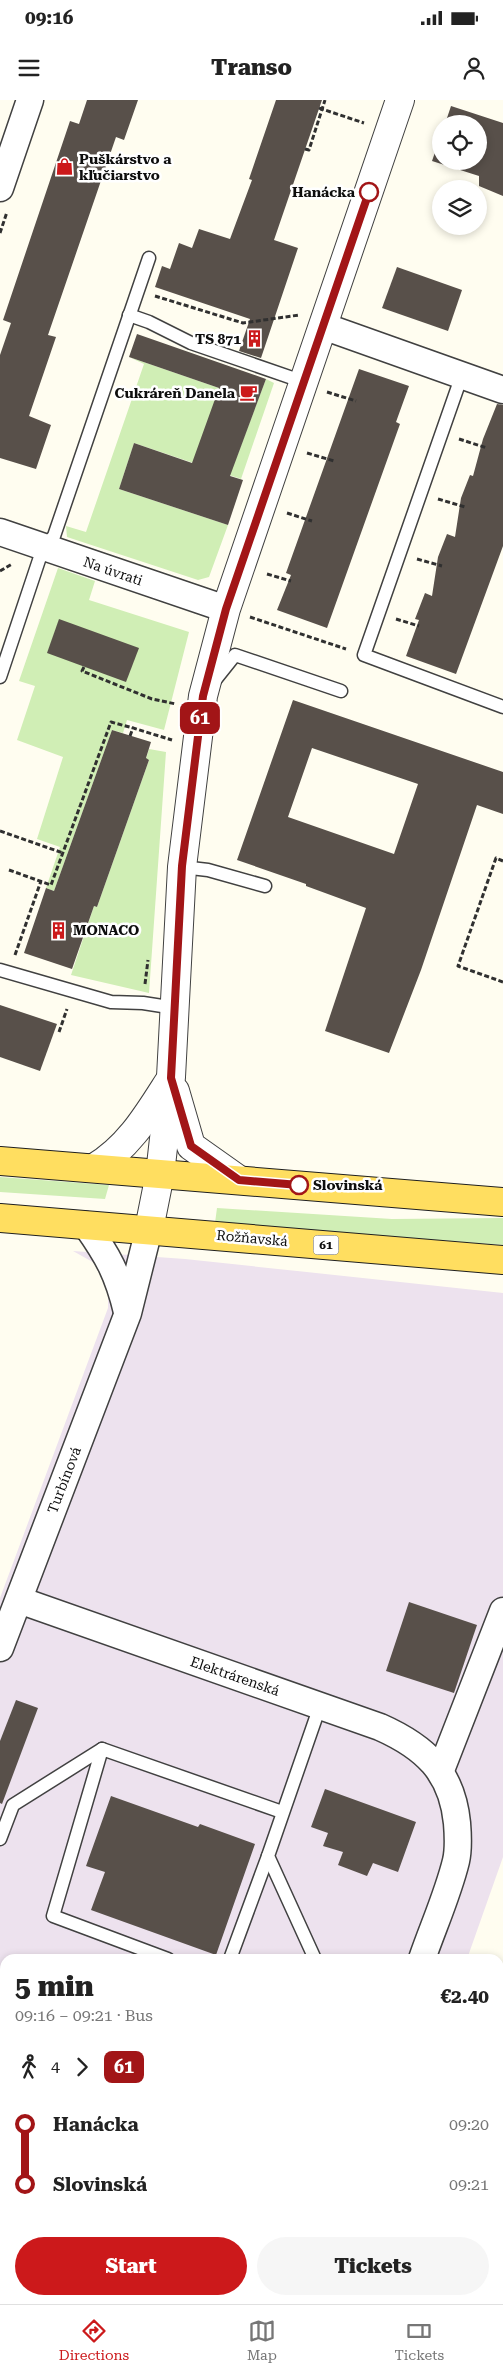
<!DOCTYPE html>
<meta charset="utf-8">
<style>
body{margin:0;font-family:"Roboto Serif",serif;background:#f6f6f6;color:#222;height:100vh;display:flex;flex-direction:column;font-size:19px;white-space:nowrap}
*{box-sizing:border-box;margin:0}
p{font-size:16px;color:#767676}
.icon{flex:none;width:28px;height:28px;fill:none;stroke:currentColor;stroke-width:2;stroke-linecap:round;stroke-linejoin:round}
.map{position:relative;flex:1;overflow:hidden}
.panel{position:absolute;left:0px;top:1854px;width:504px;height:351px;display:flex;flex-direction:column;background:#fff;border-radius:15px 15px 0 0;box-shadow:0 2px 8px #0003}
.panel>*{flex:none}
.badge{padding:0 10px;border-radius:8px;font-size:18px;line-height:32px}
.buttons{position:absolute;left:432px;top:15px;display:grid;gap:10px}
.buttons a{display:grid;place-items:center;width:55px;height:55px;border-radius:50%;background:#fff;box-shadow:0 2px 8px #0003;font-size:25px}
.map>.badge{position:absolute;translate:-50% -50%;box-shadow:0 0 0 2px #fff}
.legs{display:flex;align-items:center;gap:8px;height:55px;padding:0 15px;font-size:16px}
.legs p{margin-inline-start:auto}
.head{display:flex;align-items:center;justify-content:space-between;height:85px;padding:0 15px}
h1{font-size:28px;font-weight:800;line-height:38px}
.primary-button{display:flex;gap:10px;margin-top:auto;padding:10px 15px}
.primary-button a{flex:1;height:58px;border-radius:30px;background:#cc191b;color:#fff;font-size:20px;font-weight:800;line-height:58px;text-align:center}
.primary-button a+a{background:#f6f6f6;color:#222}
ul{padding:0 15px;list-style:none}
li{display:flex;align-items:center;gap:18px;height:60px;font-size:19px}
li i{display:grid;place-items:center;width:8px;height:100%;margin:0 6px;background:currentColor}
li i::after{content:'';width:12px;height:12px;margin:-6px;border:4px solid;border-radius:50%;background:#fff}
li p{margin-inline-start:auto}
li:first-child i{background:linear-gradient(#0000 50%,currentColor 0)}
li:last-child i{background:linear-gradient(currentColor 50%,#0000 0)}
.status{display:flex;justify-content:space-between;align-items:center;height:35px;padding:0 25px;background:#fff;direction:ltr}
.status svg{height:14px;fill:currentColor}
header{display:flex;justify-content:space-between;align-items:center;height:65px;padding:0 15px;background:#fff;font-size:22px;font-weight:800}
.menu{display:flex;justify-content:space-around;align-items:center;height:70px;border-top:1px solid #e0e0e0;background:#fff;font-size:14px;color:#767676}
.menu a{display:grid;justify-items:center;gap:2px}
.menu .selected{color:#cc191b}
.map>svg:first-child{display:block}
</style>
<div class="status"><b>09:16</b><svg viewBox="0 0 49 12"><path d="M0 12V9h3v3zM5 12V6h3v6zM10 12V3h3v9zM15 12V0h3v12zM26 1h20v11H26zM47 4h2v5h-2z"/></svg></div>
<header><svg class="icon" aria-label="menu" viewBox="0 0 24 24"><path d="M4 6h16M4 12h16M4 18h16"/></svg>Transo<svg class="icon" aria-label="person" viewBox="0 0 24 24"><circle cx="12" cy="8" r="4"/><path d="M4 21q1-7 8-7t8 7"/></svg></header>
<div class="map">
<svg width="503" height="2204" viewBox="0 0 503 2204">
<rect width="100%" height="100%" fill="#fffdf0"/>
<!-- industrial -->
<polygon fill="#ede2ee" points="73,1151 185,1159 503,1193 503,1757 467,1859 5,1859 5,2200 345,2200 343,2204 0,2204 0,1498 108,1208 108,1184 98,1165"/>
<!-- green -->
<g fill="#d0eeb5">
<polygon points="129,257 219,288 237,356 266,279 274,283 241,379 134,343 119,389 228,425 209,477 198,480 67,437 66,426 86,432 144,264"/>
<polygon points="58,468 95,481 89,500 189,532 164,630 127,620 123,633 112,630 54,791 46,788 60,747 37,739 63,657 17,640 35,586 19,581"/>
<polygon points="149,649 166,652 149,893 71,875 94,806 97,807 149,660 146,659"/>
<polygon points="0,1077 109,1085 105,1099 0,1092"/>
<polygon points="217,1108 392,1119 503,1118 503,1145 215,1123"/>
</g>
<!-- building -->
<g fill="#58504a" fill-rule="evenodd">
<polygon points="87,0 138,0 124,40 116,37 48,235 56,237 29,316 51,325 36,369 0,358 0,255 11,223 3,220 70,21 79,24"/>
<polygon points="276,0 322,0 274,140 298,148 261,258 239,251 250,219 155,187 162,166 170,169 179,143 192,148 199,129 230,139 252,80 249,79"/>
<polygon points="451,6 503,23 503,96 479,86 479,76 432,61 441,35 441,61 479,61 479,24 445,24"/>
<polygon points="397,167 462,190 448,231 382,208"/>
<polygon points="137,234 266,279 230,376 243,380 228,425 119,389 134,343 192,363 219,288 129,257"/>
<polygon points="359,269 409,286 396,322 400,324 327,528 277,510 291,475 286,473"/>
<polygon points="497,304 503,305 503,446 456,574 406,556 419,520 415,519 425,493 432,496 438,457 447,434 455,437 461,398 470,375 473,376 483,339"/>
<polygon points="59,519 139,548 126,582 47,553"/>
<path d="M293,600L503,672V714L477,705L421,870L389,953L325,931L366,808L306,786V784L237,760ZM312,648L418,684L394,754L288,717Z"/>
<polygon points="112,630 151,642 146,658 149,660 97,807 94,806 72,869 24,853 46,788 54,791"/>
<polygon points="0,905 57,924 40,971 0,957"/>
<polygon points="409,1502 477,1525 454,1593 386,1571"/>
<polygon points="16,1600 38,1608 2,1704 0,1703 0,1641"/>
<polygon points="325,1689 416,1722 398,1772 373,1763 367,1776 338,1765 343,1752 323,1746 328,1733 311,1727"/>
<polygon points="111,1696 198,1727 200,1724 255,1744 216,1855 91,1810 105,1772 86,1766"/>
</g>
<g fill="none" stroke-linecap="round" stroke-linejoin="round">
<defs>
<g id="service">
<polyline points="129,215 149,222 191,243 304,282"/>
<polyline points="462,275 364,555 503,607"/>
<polyline points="0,577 39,460 44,447 54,436 149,158"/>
<polyline points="215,580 235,555 341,591"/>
<polyline points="182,767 208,770 265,786"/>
<polyline points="0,870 111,902 143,903 175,908"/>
<polyline points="102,1649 53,1816 168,1859"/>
<polyline points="0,1739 13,1705 102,1649 282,1712"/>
<polyline points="230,1859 268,1756"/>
<polyline points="315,1859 268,1756 320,1606"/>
<polyline points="0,2106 4,2096"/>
<polyline points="216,2204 219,2200"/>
</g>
<g id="minor">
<polyline points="0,88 30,0"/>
<polyline points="323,226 503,290"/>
<polyline points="0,432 226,509"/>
<path d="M86,1125C108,1156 118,1174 127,1212"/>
<path d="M19,1500L380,1627C425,1647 452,1672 457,1723C458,1735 459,1748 456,1761C448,1794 433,1827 422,1859"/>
<polyline points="0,1548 128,1213 149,1129"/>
<polyline points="441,1670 503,1511"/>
<polyline points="310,2204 310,2200"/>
</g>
<g id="tertiary">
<polyline points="175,991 191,1046 239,1080"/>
<path d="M94,1068C128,1048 147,1016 168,983"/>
<polyline points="149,1129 160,1074 171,977 182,767 203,596 226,509 400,0"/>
</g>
<g id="primary">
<polyline points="0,1061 503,1102"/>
<polyline points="0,1118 503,1160"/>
</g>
</defs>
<!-- service casing -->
<use href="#service" stroke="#414141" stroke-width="15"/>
<!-- minor casing -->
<use href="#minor" stroke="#414141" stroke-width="29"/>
<!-- tertiary casing -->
<use href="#tertiary" stroke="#414141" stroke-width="30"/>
<!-- primary casing -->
<use href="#primary" stroke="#1f1f1f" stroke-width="30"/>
<!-- path -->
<g stroke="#303030" stroke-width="3" stroke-dasharray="5 2.5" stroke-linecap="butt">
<polyline points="319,8 364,23"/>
<polyline points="305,49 309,50 325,0"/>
<polyline points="0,133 7,112"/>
<polyline points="155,196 243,223 299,215"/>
<polyline points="327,292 356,301"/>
<polyline points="459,339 487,348"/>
<polyline points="307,353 334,361"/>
<polyline points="438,399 465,407"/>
<polyline points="287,413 312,421"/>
<polyline points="417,459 442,466"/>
<polyline points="0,471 12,464"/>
<polyline points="267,474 291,481"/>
<polyline points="250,517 346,549"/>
<polyline points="396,519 419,526"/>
<polyline points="84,567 82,571 152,599 176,604"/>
<polyline points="130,636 133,628 172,640"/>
<polyline points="0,731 63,753"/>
<polyline points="503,761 496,758 458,866 503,882"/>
<polyline points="9,770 51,785 111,622 133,628"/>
<polyline points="15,855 41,781"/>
<polyline points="145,884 148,860"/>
<polyline points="59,932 67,909"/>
</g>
<!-- service -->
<use href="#service" stroke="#fff" stroke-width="12"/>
<!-- minor -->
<use href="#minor" stroke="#fff" stroke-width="26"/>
<!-- tertiary -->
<use href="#tertiary" stroke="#fff" stroke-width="28"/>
<!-- primary -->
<use href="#primary" stroke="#ffde60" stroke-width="28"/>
</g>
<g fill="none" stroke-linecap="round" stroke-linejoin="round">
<defs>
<polyline id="line-1" points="299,1085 239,1080 191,1046 171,978 182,766 203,596 226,509 369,92"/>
</defs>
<!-- line-1 casing -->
<use href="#line-1" stroke="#fff" stroke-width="11"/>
<!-- line-1 -->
<use href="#line-1" stroke="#a21517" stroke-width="8"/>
</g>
<!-- icons -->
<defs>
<symbol id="shop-bare" viewBox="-9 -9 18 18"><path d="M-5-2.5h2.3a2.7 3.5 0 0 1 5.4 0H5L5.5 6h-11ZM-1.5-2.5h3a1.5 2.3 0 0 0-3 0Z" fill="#cc191b" stroke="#fff" stroke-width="2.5" paint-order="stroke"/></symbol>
<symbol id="building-bare" viewBox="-9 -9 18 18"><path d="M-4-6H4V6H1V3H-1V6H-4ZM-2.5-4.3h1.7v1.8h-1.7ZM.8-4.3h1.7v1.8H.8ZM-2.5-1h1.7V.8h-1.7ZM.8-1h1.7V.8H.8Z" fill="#cc191b" stroke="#fff" stroke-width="2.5" paint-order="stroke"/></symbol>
<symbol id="cafe-bare" viewBox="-9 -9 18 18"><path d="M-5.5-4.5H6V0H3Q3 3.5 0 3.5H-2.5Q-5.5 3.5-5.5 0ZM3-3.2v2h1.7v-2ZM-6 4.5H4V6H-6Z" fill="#cc191b" stroke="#fff" stroke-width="2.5" paint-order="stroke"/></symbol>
</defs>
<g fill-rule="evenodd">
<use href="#shop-bare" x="52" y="54" width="25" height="25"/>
<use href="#building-bare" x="242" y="226" width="25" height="25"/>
<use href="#cafe-bare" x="236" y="280" width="25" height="25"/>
<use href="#building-bare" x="46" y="818" width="25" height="25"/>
</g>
<!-- markers -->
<g fill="#fff" stroke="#a21517" stroke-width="2.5">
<circle cx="369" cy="92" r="9"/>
<circle cx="299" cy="1085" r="9"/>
</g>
<g text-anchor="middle" stroke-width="5" stroke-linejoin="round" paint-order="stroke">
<!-- shield labels -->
<rect fill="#fff" stroke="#565656" stroke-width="1" x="313.5" y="1135.5" width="25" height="19" rx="4"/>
<g font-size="12" font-weight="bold" fill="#0e0e0e">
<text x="326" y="1149">61</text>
</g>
<!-- poi labels -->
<g font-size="14" font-weight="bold" fill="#0e0e0e" stroke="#fff" text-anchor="start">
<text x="79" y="64">Puškárstvo a<tspan x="79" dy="16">kľučiarstvo</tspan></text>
<text x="241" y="244" text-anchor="end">TS 871</text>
<text x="235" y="298" text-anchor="end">Cukráreň Danela</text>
<text x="73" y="835">MONACO</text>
</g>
<!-- stop labels -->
<g font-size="14" font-weight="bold" fill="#0e0e0e" stroke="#fff" text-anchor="end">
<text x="355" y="97">Hanácka</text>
<text x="313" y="1090" text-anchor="start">Slovinská</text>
</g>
<!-- street labels -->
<g font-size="14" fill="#0e0e0e" stroke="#fff">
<text transform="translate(113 471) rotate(19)" y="5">Na úvrati</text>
<text transform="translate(252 1138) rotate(5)" y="5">Rožňavská</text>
<text transform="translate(64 1380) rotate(-69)" y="5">Turbínová</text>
<text transform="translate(235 1576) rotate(19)" y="5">Elektrárenská</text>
</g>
</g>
</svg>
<div class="buttons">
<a><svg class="icon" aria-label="locate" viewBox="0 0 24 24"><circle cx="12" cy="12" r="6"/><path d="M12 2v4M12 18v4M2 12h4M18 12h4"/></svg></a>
<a><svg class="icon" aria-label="layers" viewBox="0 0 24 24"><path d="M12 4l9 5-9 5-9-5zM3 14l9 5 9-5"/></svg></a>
</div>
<b class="badge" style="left:200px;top:618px;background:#a21517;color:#fff">61</b>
<section class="panel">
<div class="head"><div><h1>5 min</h1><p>09:16 – 09:21 · Bus</p></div><b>€2.40</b></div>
<div class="legs"><svg class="icon" aria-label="walk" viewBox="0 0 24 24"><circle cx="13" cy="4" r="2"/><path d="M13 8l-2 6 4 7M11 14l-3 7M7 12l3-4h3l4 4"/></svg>4<svg class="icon" aria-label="forward" viewBox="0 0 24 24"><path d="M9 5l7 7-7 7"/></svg><b class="badge" style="background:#a21517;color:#fff">61</b></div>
<ul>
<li><i style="color:#a21517"></i><b>Hanácka</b><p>09:20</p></li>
<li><i style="color:#a21517"></i><b>Slovinská</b><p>09:21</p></li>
</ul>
<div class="primary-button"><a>Start</a><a>Tickets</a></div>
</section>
</div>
<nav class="menu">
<a class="selected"><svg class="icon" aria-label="directions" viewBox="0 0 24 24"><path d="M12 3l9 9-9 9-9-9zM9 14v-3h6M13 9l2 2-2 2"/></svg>Directions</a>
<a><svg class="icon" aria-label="map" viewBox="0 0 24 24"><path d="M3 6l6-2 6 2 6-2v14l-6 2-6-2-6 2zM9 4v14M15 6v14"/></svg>Map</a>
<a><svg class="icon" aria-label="tickets" viewBox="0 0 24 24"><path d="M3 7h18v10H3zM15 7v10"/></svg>Tickets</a>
</nav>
